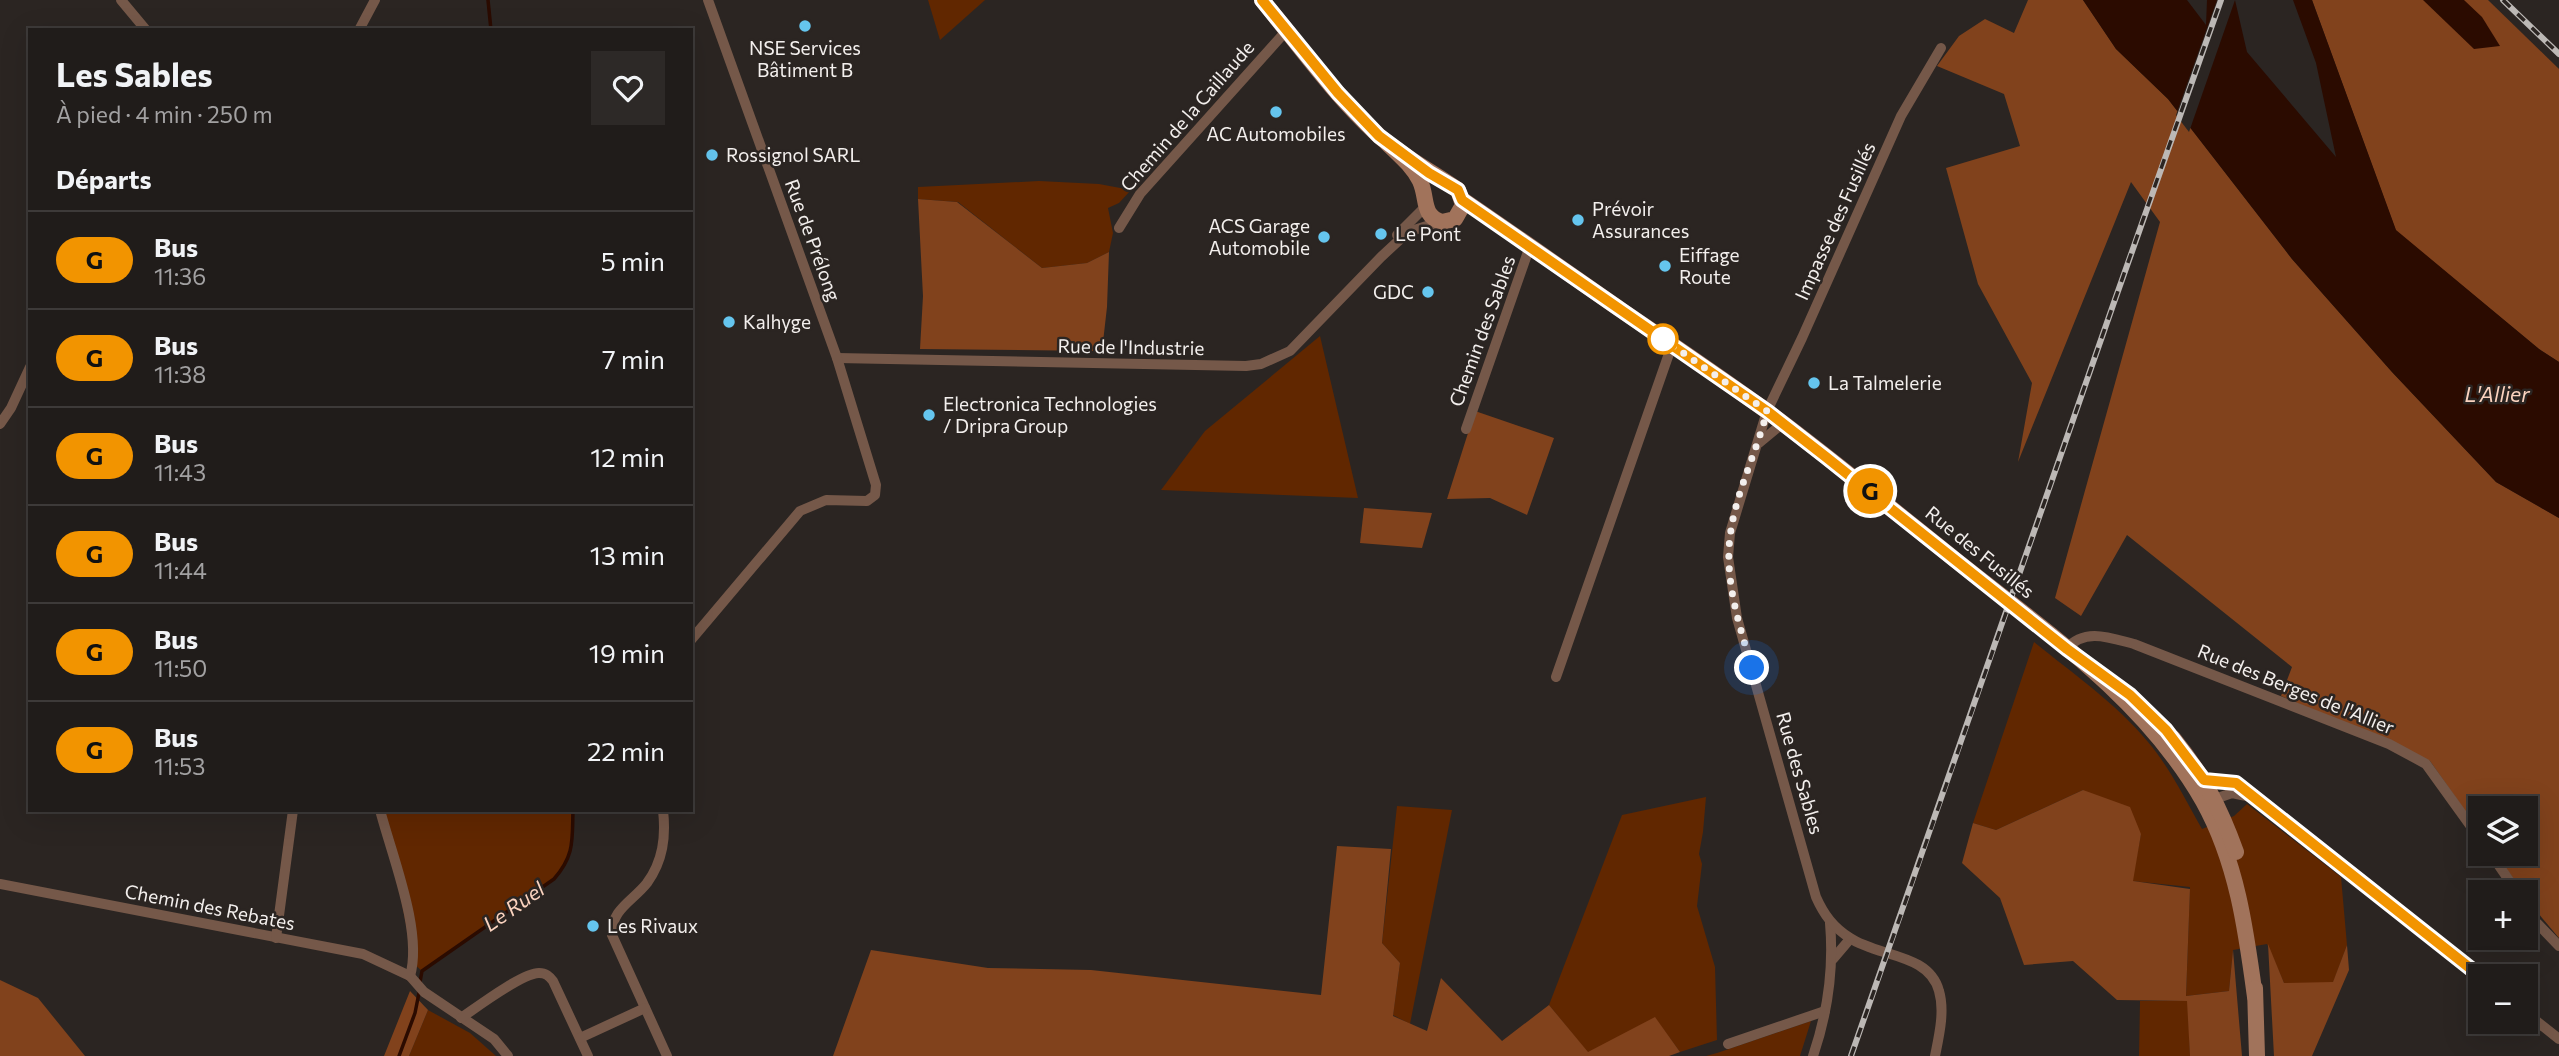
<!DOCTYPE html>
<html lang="fr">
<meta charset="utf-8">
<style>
body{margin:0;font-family:Commissioner,sans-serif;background:#2d2927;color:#f1f3f6;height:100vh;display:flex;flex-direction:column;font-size:26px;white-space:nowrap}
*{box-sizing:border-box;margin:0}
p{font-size:23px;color:#a2a1a2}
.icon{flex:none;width:38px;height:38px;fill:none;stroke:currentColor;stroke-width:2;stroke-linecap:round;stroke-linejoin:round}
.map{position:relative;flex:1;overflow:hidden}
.details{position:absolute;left:28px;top:28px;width:665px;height:784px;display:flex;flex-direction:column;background:#201c1a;border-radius:0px;box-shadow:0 7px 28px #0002,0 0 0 2px #3d3a39}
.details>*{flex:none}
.badge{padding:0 14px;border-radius:23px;font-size:24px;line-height:46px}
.tools{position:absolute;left:2468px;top:796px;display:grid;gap:14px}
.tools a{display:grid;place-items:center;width:70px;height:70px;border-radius:0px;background:#201c1a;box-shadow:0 7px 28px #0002,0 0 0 2px #3d3a39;font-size:35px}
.you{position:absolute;width:35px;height:35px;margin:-18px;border:5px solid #fff;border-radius:50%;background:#1a73e8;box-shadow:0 0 0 10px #1a73e833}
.map>.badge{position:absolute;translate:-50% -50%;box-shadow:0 0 0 4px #fff}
h2{padding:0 28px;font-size:26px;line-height:63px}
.round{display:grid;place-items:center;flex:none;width:74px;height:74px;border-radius:0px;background:#2d2927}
.summary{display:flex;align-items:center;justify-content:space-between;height:119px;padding:0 28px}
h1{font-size:33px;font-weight:700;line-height:52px}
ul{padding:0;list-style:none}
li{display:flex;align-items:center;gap:21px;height:98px;padding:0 28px;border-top:2px solid #3d3a39}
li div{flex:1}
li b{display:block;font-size:26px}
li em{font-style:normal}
li .badge{min-width:77px;font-weight:700;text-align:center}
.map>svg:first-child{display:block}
</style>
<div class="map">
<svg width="2559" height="1056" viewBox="0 0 2559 1056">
<rect width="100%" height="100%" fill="#2b2522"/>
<!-- green -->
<g fill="#612700">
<polygon points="928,0 985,0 940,40"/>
<polygon points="1039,181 1099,184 1131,190 1119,203 1108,208 1113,233 1109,252 1087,263 1042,268 958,202 918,199 918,187"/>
<polygon points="1320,336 1358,498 1161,490 1205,431"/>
<path d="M2034,642C2072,673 2116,703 2148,742C2170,768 2185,799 2202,829L2234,816L2247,804L2341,877L2347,945L2333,983H2284L2267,944L2233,950L2229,991L2186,996L2190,887L2132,881L2141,834L2083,790L1996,830L1973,823Z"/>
<polygon points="1706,797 1703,832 1699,854 1702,864 1697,906 1715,967 1717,1040 1680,1052 1655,1018 1588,1053 1549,1005 1622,815"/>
<polygon points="1397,806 1452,810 1410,1024 1393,1015 1400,963 1382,943"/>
<path d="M383,810H573C572,840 575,855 554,879L422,971L414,964Z"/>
<polygon points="2140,1001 2188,1001 2190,1056 2139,1056"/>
<polygon points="428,1010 470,1033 496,1056 409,1056"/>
<polygon points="1811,1021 1800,1056 1706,1056 1717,1053"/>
</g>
<!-- forest -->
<g fill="#81421c">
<polygon points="2028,0 2083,0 2116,49 2168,99 2292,259 2392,372 2496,482 2559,518 2559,938 2538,913 2525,892 2523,892 2496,854 2525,854 2525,808 2480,808 2480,832 2430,761 2281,696 2292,667 2127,535 2081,616 2055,598 2160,222 2131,182 2018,462 2032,383 1978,284 1946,168 2020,146 2004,94 1937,66 1959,36 1985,19 2014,33"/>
<polygon points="2312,0 2488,0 2559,69 2559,362 2539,349 2396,231"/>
<polygon points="918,199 957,202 1042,268 1087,263 1109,252 1107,307 1102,351 920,349 923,296"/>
<polygon points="1475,411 1554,438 1527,515 1490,498 1447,499"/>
<polygon points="1364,508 1432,513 1422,548 1360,543"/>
<polygon points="2083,790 2130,807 2141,834 2133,881 2190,889 2186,996 2229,991 2233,950 2242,1056 2190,1056 2187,1001 2117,1000 2073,961 2024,965 2000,898 1962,863 1973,823 1996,830"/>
<polygon points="1337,846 1391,849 1382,943 1400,963 1393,1016 1427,1031 1441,978 1502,1041 1549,1005 1588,1052 1655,1017 1680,1052 1669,1056 833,1056 871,950 988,968 1091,970 1321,995"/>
<polygon points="2268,944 2284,983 2333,982 2347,945 2349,970 2312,1056 2274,1056"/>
<polygon points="0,980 38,998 85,1056 0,1056"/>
<polygon points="410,991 428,1010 409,1056 384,1056"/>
</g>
<!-- water -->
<g fill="#2b0b00">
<polygon points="2083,0 2187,0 2206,25 2207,0 2235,0 2247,52 2336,157 2316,63 2293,0 2312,0 2396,230 2539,349 2559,362 2559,518 2496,482 2392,372 2292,259 2168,99 2116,49"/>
<polygon points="2423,0 2464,0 2482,17 2500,46 2474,49"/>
</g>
<!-- pier -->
<polygon fill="#2b2522" points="2217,0 2235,0 2189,132 2176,115"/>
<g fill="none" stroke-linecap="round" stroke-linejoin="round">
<!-- stream -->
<g stroke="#2b0b00" stroke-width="3.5">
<polyline points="488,0 491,30"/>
<path d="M420,982L422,971L554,879C575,855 572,840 573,810"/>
<polyline points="399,1056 415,1013 419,993"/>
</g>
<!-- minor -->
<g stroke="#755849" stroke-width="10">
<polyline points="121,0 146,30"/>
<polyline points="359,30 375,0"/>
<polyline points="1119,228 1140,194 1287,30"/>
<polyline points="1397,235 1425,207"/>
<polyline points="837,358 1246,366 1261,364 1290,351 1381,257 1408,232 1439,222"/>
<polyline points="0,424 11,408 30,367"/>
<polyline points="1466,429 1530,246"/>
<polyline points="1759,443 1783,423"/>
<polyline points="691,640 800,511 826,500 867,501 875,495 876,485 837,358 708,0"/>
<path d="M2066,649C2085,627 2111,638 2134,644L2389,744L2426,764L2480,839"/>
<polyline points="1556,677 1672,345"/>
<polyline points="2201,783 2204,780 2236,783 2480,976"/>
<polyline points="2211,795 2215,799 2232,793 2251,797"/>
<path d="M380,810C392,856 423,932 410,976"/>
<path d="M663,810C666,837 663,861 647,883C633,901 611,909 612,935L667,1056"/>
<polyline points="2491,854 2517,892"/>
<polyline points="0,884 363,954 410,976 424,992 494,1039 508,1056"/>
<polyline points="2525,907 2531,917 2559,946"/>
<polyline points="276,938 293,810"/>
<polyline points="1833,959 1850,939"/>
<polyline points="2525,1012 2559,1039"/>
<path d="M461,1018C477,1007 522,973 539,973C546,973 549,976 553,981L588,1056"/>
<polyline points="580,1038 645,1008"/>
<polyline points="1728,1044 1825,1011"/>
<path d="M1813,1056C1828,1012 1834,969 1830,923"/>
<path d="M1935,1056C1939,1036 1945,1011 1939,991C1929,953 1878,957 1850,938C1833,927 1824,915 1816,897L1737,618L1728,557L1730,533L1767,411L1802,338L1901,116L1941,48"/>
</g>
<!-- secondary -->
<g stroke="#a1735b" stroke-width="16">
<path d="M1262,0C1299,45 1334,95 1378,135C1402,157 1432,171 1458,190L1463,205L1455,219L1442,222C1421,216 1428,198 1420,181C1412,165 1398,154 1386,142"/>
<path d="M1463,200C1516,236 1568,273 1621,310C1676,347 1731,384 1784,424C1841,467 1897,513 1953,558C2044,630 2145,699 2203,801C2237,862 2246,930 2255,997"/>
<path d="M2173,738C2203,775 2220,807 2236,852"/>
<polyline points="2255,988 2257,1056"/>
</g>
<defs>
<g id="rail">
<polyline points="2503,0 2559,54"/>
<path d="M1851,1056C1976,704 2095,351 2221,0"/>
</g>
</defs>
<!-- rail casing -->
<use href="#rail" stroke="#bcb8b5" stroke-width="6"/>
<!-- rail -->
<use href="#rail" stroke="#2b2522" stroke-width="3.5" stroke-dasharray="10" stroke-linecap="butt"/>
</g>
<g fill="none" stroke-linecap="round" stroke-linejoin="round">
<defs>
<polyline id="line" points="1262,0 1338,93 1379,136 1429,173 1458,190 1462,200 1767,411 1826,457 2067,649 2130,695 2166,730 2204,780 2236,783 2480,976"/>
</defs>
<!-- line casing -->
<use href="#line" stroke="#fff" stroke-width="16"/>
<!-- line -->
<use href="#line" stroke="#f29400" stroke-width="10"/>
<!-- walk -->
<path stroke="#f3efed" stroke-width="7" stroke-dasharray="0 12.6" d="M1663,339L1767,411C1757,451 1737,490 1731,530C1723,577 1739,624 1752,668"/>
</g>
<!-- markers -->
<g fill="#65c5ee" stroke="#2b2522" stroke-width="2.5">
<circle cx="805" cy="26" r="7"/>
<circle cx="1276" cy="112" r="7"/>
<circle cx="712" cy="155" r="7"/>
<circle cx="1578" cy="220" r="7"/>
<circle cx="1381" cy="234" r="7"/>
<circle cx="1324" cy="237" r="7"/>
<circle cx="1665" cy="266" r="7"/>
<circle cx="1428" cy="292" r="7"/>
<circle cx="729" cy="322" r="7"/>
<circle cx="1814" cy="383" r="7"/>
<circle cx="929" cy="415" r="7"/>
<circle cx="593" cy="926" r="7"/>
</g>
<circle fill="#fff" stroke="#f29400" stroke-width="3.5" cx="1663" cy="339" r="14"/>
<g text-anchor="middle" stroke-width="5" stroke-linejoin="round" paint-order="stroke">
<!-- poi labels -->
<g font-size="19" fill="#f3efed" stroke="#2b2522" text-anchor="start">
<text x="805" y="55" text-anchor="middle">NSE Services<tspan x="805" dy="22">Bâtiment B</tspan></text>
<text x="1276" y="141" text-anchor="middle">AC Automobiles</text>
<text x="726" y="162">Rossignol SARL</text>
<text x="1592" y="216">Prévoir<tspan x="1592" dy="22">Assurances</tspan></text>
<text x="1310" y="233" text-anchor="end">ACS Garage<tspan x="1310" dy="22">Automobile</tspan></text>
<text x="1395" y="241">Le Pont</text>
<text x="1679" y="262">Eiffage<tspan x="1679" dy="22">Route</tspan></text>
<text x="1414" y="299" text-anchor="end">GDC</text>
<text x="743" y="329">Kalhyge</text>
<text x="1828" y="390">La Talmelerie</text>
<text x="943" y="411">Electronica Technologies<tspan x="943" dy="22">/ Dripra Group</tspan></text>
<text x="607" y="933">Les Rivaux</text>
</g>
<!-- street labels -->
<g font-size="19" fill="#f3efed" stroke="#2b2522">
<text transform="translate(1187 116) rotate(-49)" y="7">Chemin de la Caillaude</text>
<text transform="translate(1835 221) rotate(-66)" y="7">Impasse des Fusillés</text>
<text transform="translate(813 240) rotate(70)" y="7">Rue de Prélong</text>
<text transform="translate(1482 331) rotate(-70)" y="7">Chemin des Sables</text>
<text transform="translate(1131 347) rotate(1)" y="7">Rue de l'Industrie</text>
<text transform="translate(1980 552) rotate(39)" y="7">Rue des Fusillés</text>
<text transform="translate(2296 689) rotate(22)" y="7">Rue des Berges de l'Allier</text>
<text transform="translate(1800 773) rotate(74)" y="7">Rue des Sables</text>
<text transform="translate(210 907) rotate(11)" y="7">Chemin des Rebates</text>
</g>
<!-- water labels -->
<g font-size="21" font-style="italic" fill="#fbd3bf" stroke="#2b2522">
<text x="2497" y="402">L'Allier</text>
<text transform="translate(514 907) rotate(-35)" y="7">Le Ruel</text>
</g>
</g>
</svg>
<div class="tools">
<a><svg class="icon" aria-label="layers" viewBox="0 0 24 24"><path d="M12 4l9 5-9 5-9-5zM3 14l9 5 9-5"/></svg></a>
<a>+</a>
<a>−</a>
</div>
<div class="you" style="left:1752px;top:668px"></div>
<b class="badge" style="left:1870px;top:491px;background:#f29400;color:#111">G</b>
<section class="details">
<div class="summary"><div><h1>Les Sables</h1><p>À pied · 4 min · 250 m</p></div><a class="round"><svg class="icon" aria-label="heart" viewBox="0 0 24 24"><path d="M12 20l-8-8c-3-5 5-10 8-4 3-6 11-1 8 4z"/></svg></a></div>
<h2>Départs</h2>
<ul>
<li><span class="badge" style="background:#f29400;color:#111">G</span><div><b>Bus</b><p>11:36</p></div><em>5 min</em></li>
<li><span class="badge" style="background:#f29400;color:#111">G</span><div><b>Bus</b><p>11:38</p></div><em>7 min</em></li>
<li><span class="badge" style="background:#f29400;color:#111">G</span><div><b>Bus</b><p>11:43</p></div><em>12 min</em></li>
<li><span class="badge" style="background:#f29400;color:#111">G</span><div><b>Bus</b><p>11:44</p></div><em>13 min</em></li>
<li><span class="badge" style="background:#f29400;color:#111">G</span><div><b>Bus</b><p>11:50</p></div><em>19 min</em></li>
<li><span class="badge" style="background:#f29400;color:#111">G</span><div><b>Bus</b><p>11:53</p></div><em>22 min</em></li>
</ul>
</section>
</div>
